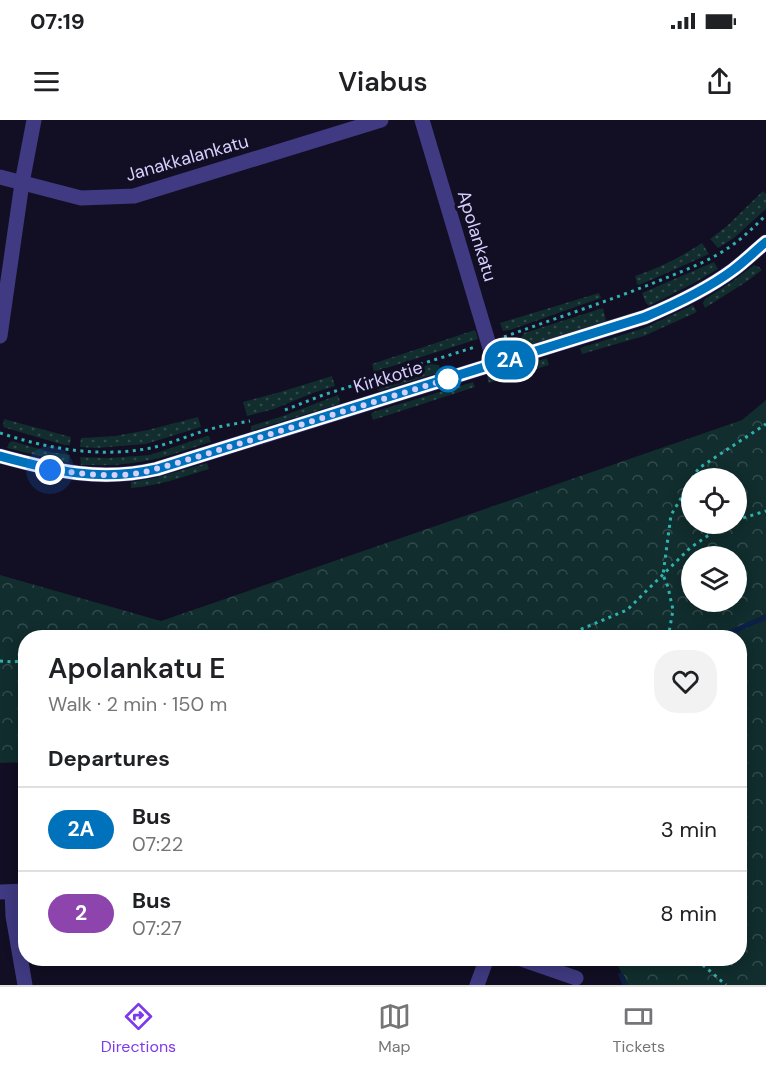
<!DOCTYPE html>
<meta charset="utf-8">
<style>
body{margin:0;font-family:"DM Sans",sans-serif;background:#f2f2f2;color:#202124;height:100vh;display:flex;flex-direction:column;font-size:22px;white-space:nowrap}
*{box-sizing:border-box;margin:0}
p{font-size:20px;color:#757577}
.icon{flex:none;width:33px;height:33px;fill:none;stroke:currentColor;stroke-width:2;stroke-linecap:round;stroke-linejoin:round}
.map{position:relative;flex:1;overflow:hidden}
.drawer{position:absolute;left:18px;top:510px;width:729px;height:336px;display:flex;flex-direction:column;background:#fff;border-radius:24px;box-shadow:0 3px 15px #0003}
.drawer>*{flex:none}
.badge{padding:0 12px;border-radius:20px;font-size:21px;line-height:39px}
.buttons{position:absolute;left:681px;top:348px;display:grid;gap:12px}
.buttons a{display:grid;place-items:center;width:66px;height:66px;border-radius:50%;background:#fff;box-shadow:0 3px 15px #0003;font-size:30px}
.you{position:absolute;width:30px;height:30px;margin:-15px;border:4px solid #fff;border-radius:50%;background:#1a73e8;box-shadow:0 0 0 9px #1a73e833}
.map>.badge{position:absolute;translate:-50% -50%;box-shadow:0 0 0 3px #fff}
h2{padding:0 30px;font-size:22px;line-height:54px}
.round{display:grid;place-items:center;flex:none;width:63px;height:63px;border-radius:24px;background:#f2f2f2}
.overview{display:flex;align-items:center;justify-content:space-between;height:102px;padding:0 30px}
h1{font-size:28px;font-weight:600;line-height:45px}
ul{padding:0;list-style:none}
li{display:flex;align-items:center;gap:18px;height:84px;padding:0 30px;border-top:2px solid #e0e0e0}
li div{flex:1}
li b{display:block;font-size:22px}
li em{font-style:normal}
li .badge{min-width:66px;font-weight:700;text-align:center}
.status{display:flex;justify-content:space-between;align-items:center;height:42px;padding:0 30px;background:#fff;direction:ltr}
.status svg{height:16px;fill:currentColor}
header{display:flex;justify-content:space-between;align-items:center;height:78px;padding:0 30px;background:#fff;font-size:27px;font-weight:600}
.menu{display:flex;justify-content:space-around;align-items:center;height:84px;border-top:2px solid #e0e0e0;background:#fff;font-size:16px;color:#757577}
.menu a{display:grid;justify-items:center;gap:3px}
.menu .selected{color:#7c3aed}
.map>svg:first-child{display:block}
</style>
<div class="status"><b>07:19</b><svg viewBox="0 0 49 12"><path d="M0 12V9h3v3zM5 12V6h3v6zM10 12V3h3v9zM15 12V0h3v12zM26 1h20v11H26zM47 4h2v5h-2z"/></svg></div>
<header><svg class="icon" aria-label="menu" viewBox="0 0 24 24"><path d="M4 6h16M4 12h16M4 18h16"/></svg>Viabus<svg class="icon" aria-label="share" viewBox="0 0 24 24"><path d="M12 15V3M7 8l5-5 5 5M5 13v7h14v-7"/></svg></header>
<div class="map">
<svg width="766" height="865" viewBox="0 0 766 865">
<defs>
<pattern id="grass-dots" width="8" height="8" patternUnits="userSpaceOnUse" patternTransform="scale(1.5)"><rect width="8" height="8" fill="#112d2d"/><path d="M2 2h.1M6 6h.1" fill="none" stroke="#334a4c" stroke-width="1.8" stroke-linecap="round"/></pattern>
<pattern id="forest-crowns" width="20" height="18" patternUnits="userSpaceOnUse" patternTransform="scale(1.5)"><rect width="20" height="18" fill="#112d2d"/><path d="M2 6a3 3 0 1 1 6 0M12 15a3 3 0 1 1 6 0" fill="none" stroke="#334a4c"/></pattern>
</defs>
<rect width="100%" height="100%" fill="#120e23"/>
<!-- grass -->
<g fill="url(#grass-dots)">
<polygon points="763,71 766,74 766,89 734,118 718,128 710,119 727,106"/>
<path d="M702,123L709,134L667,153L639,165L637,164L635,156C659,148 681,137 702,123Z"/>
<polygon points="714,142 718,149 696,162 649,186 646,183 642,173"/>
<polygon points="754,145 759,147 762,150 746,162 705,188 703,183 705,179 733,161"/>
<polygon points="599,173 601,178 510,210 503,211 500,203"/>
<polygon points="693,185 697,192 644,216 582,234 580,228 644,208"/>
<polygon points="603,188 606,201 524,227 521,217 524,213"/>
<polygon points="475,210 478,219 374,252 372,244"/>
<polygon points="547,238 549,245 489,263 487,257"/>
<polygon points="431,244 439,245 441,252 379,271 377,269 375,262"/>
<polygon points="332,256 335,266 313,273 274,289 247,296 243,282 280,272"/>
<polygon points="473,262 475,267 373,300 371,294 373,292"/>
<polygon points="338,275 340,281 339,284 251,311 251,306 283,296"/>
<polygon points="198,297 201,307 146,324 96,328 80,327 81,318 115,316 148,310"/>
<polygon points="4,299 71,317 70,325 64,325 3,307"/>
<path d="M207,316H209L211,322C185,330 160,340 133,343C115,346 98,345 81,345L80,337L109,338L150,335Z"/>
<polygon points="12,321 50,332 70,335 68,343 7,328 9,323"/>
<path d="M207,343L209,349C183,357 158,366 131,368V362L155,358Z"/>
</g>
<!-- forest -->
<path fill="url(#forest-crowns)" fill-rule="evenodd" d="M766,280V865H627L615,839L740,838V518H26L25,642L0,643V455L161,501L742,300ZM692,358H736V404H692ZM692,436H736V482H692Z"/>
<g fill="none" stroke-linecap="round" stroke-linejoin="round">
<!-- stream -->
<g stroke="#0c1f44" stroke-width="5">
<polyline points="727,518 729,513 766,497"/>
<polyline points="621,855 625,865"/>
</g>
<!-- path -->
<g stroke="#30b3b0" stroke-width="3" stroke-dasharray="3 4.5" stroke-linecap="butt">
<path d="M504,217C556,198 609,181 661,160C685,150 710,141 731,126C744,117 755,106 766,95"/>
<polyline points="285,290 323,275 475,227"/>
<path d="M0,313C49,329 100,338 151,328C169,324 187,316 204,311C219,306 235,304 250,301"/>
<polyline points="692,358 699,348 766,304"/>
<polyline points="736,400 766,391"/>
<polyline points="560,518 627,490 690,428 725,404"/>
<polyline points="668,518 673,490 668,467 663,455 671,395 692,360"/>
<polyline points="0,541 13,542 26,540"/>
<polyline points="690,838 696,839 726,865"/>
</g>
<!-- minor -->
<g stroke="#3f3a81" stroke-width="15">
<polyline points="422,0 495,245"/>
<polyline points="0,57 81,78 134,76 381,0"/>
<polyline points="0,216 22,63 34,0"/>
<polyline points="0,772 26,771"/>
<polyline points="12,772 13,796 25,865"/>
<polyline points="518,838 576,858"/>
<polyline points="477,865 487,838"/>
</g>
<!-- tertiary -->
<path stroke="#3f3a81" stroke-width="15" d="M0,336C55,351 100,362 157,349L645,197C676,184 706,170 733,150C745,141 755,131 766,122"/>
</g>
<g fill="none" stroke-linecap="round" stroke-linejoin="round">
<defs>
<path id="line" d="M0,336C55,351 100,362 157,349L645,197C676,184 706,170 733,150C745,141 755,131 766,122"/>
</defs>
<!-- line casing -->
<use href="#line" stroke="#fff" stroke-width="14"/>
<!-- line -->
<use href="#line" stroke="#0072bc" stroke-width="9"/>
<!-- walk -->
<polyline stroke="#d7d0fe" stroke-width="6" stroke-dasharray="0 10.8" points="50,350 97,355 122,355 141,353 174,344 448,259"/>
</g>
<!-- markers -->
<circle fill="#fff" stroke="#0072bc" stroke-width="3" cx="448" cy="259" r="12"/>
<g text-anchor="middle" stroke-width="6" stroke-linejoin="round" paint-order="stroke">
<!-- street labels -->
<g font-size="18" fill="#d7d0fe" stroke="#120e23">
<text transform="translate(187 38) rotate(-16)" y="6">Janakkalankatu</text>
<text transform="translate(477 116) rotate(73)" y="6">Apolankatu</text>
<text transform="translate(388 257) rotate(-17)" y="6">Kirkkotie</text>
</g>
</g>
</svg>
<div class="buttons">
<a><svg class="icon" aria-label="locate" viewBox="0 0 24 24"><circle cx="12" cy="12" r="6"/><path d="M12 2v4M12 18v4M2 12h4M18 12h4"/></svg></a>
<a><svg class="icon" aria-label="layers" viewBox="0 0 24 24"><path d="M12 4l9 5-9 5-9-5zM3 14l9 5 9-5"/></svg></a>
</div>
<div class="you" style="left:50px;top:350px"></div>
<b class="badge" style="left:510px;top:240px;background:#0072bc;color:#fff">2A</b>
<section class="drawer">
<div class="overview"><div><h1>Apolankatu E</h1><p>Walk · 2 min · 150 m</p></div><a class="round"><svg class="icon" aria-label="heart" viewBox="0 0 24 24"><path d="M12 20l-8-8c-3-5 5-10 8-4 3-6 11-1 8 4z"/></svg></a></div>
<h2>Departures</h2>
<ul>
<li><span class="badge" style="background:#0072bc;color:#fff">2A</span><div><b>Bus</b><p>07:22</p></div><em>3 min</em></li>
<li><span class="badge" style="background:#8e44ad;color:#fff">2</span><div><b>Bus</b><p>07:27</p></div><em>8 min</em></li>
</ul>
</section>
</div>
<nav class="menu">
<a class="selected"><svg class="icon" aria-label="directions" viewBox="0 0 24 24"><path d="M12 3l9 9-9 9-9-9zM9 14v-3h6M13 9l2 2-2 2"/></svg>Directions</a>
<a><svg class="icon" aria-label="map" viewBox="0 0 24 24"><path d="M3 6l6-2 6 2 6-2v14l-6 2-6-2-6 2zM9 4v14M15 6v14"/></svg>Map</a>
<a><svg class="icon" aria-label="tickets" viewBox="0 0 24 24"><path d="M3 7h18v10H3zM15 7v10"/></svg>Tickets</a>
</nav>
